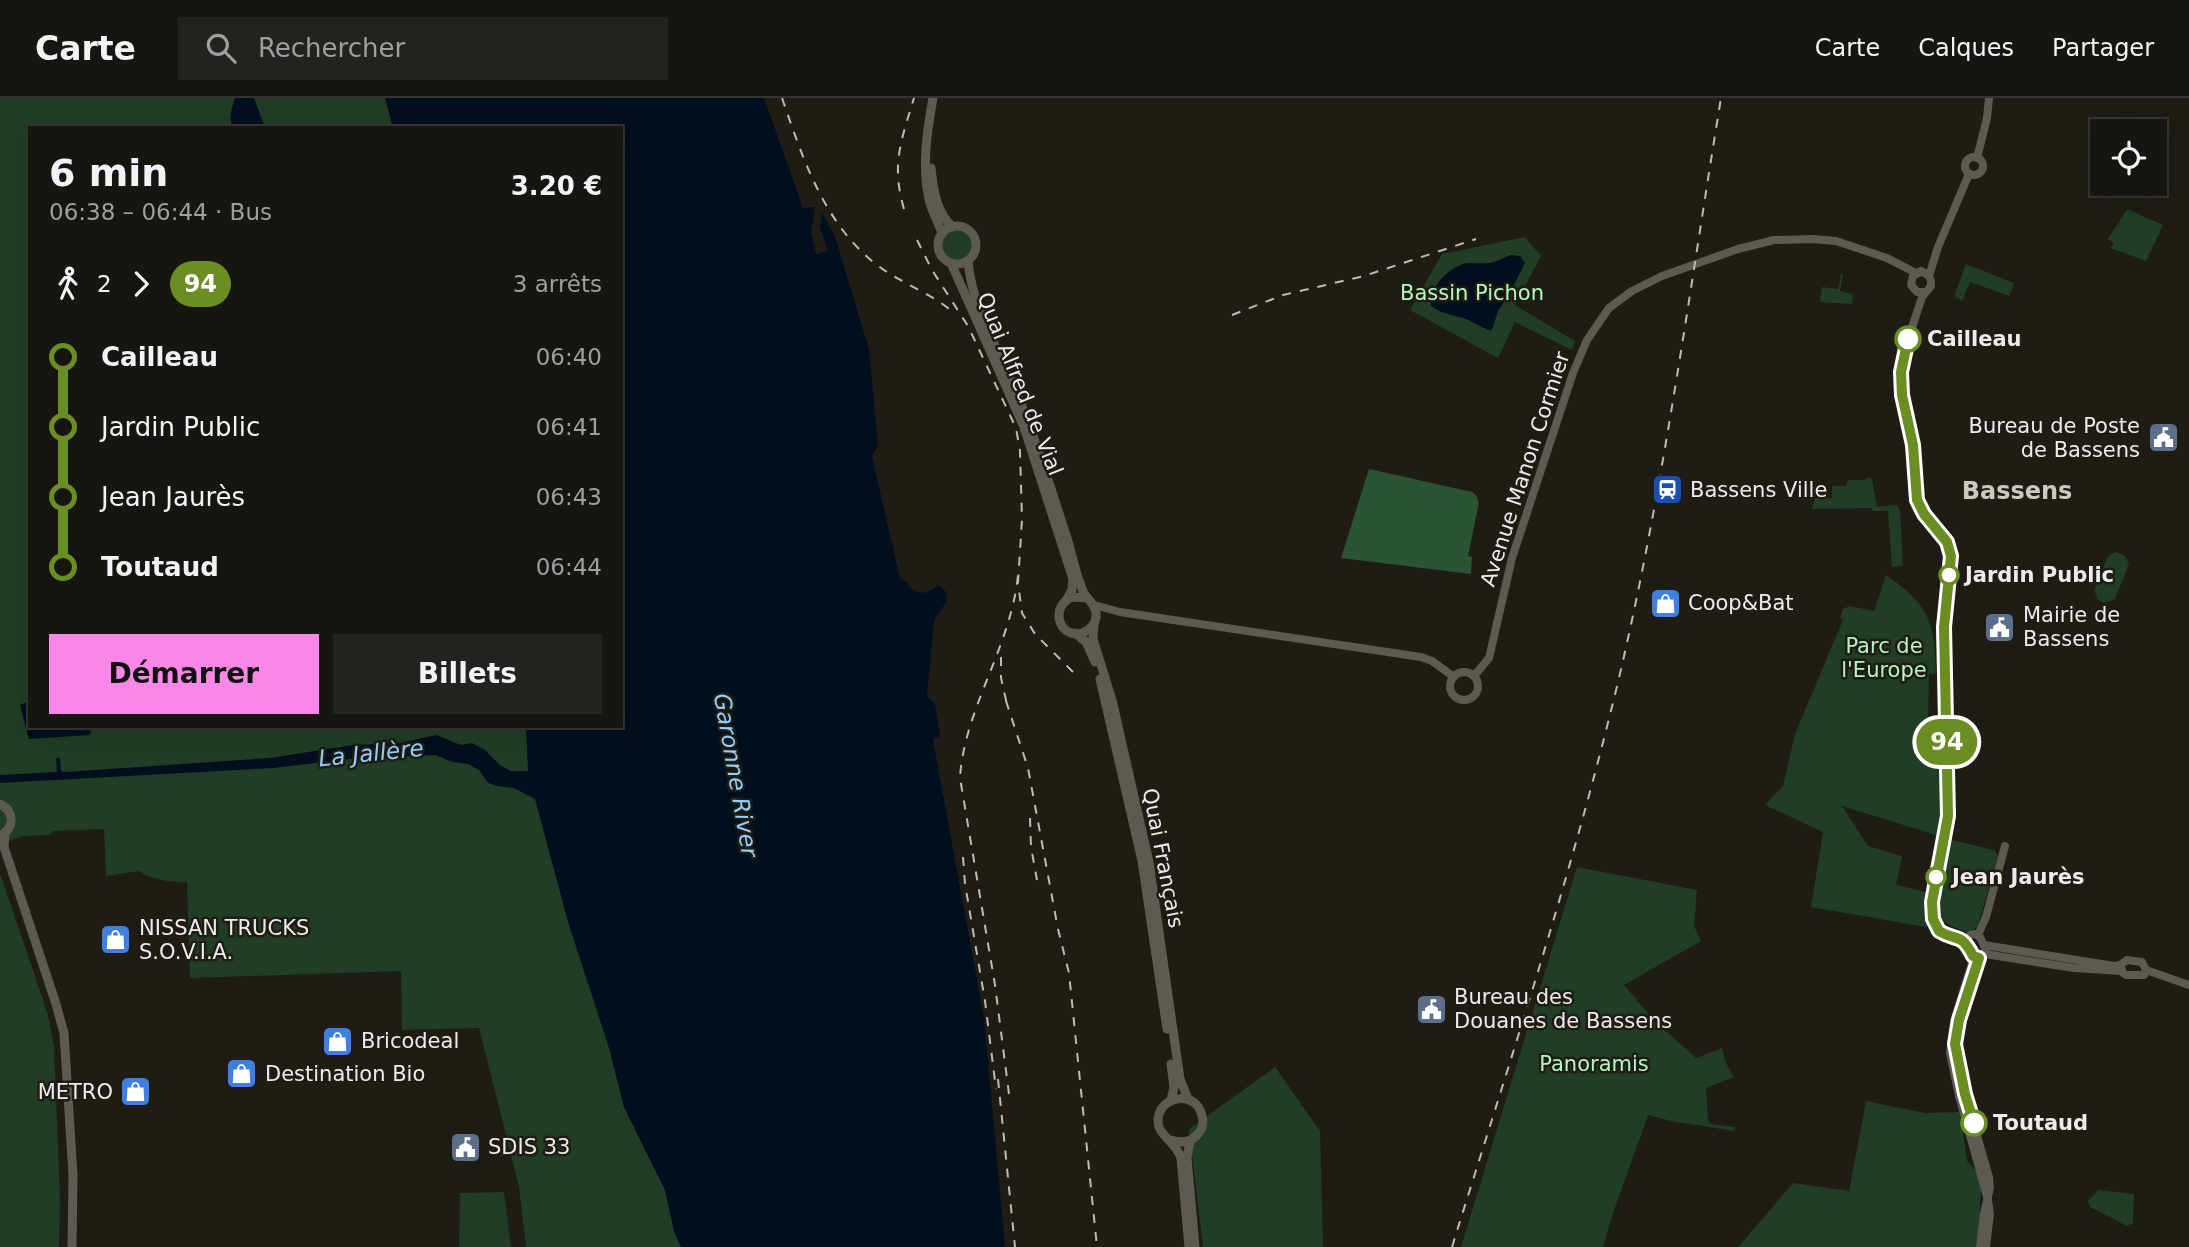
<!DOCTYPE html>
<html lang="fr">
<meta charset="utf-8">
<style>
body{margin:0;font-family:"DejaVu Sans",sans-serif;background:#23221e;color:#f1f3f6;height:100vh;display:flex;flex-direction:column;font-size:26px;white-space:nowrap}
*{box-sizing:border-box;margin:0}
p{font-size:23px;color:#9e9f9f}
.icon{flex:none;width:38px;height:38px;fill:none;stroke:currentColor;stroke-width:2;stroke-linecap:round;stroke-linejoin:round}
.map{position:relative;flex:1;overflow:hidden}
.drawer{position:absolute;left:28px;top:28px;width:595px;height:602px;display:flex;flex-direction:column;background:#161510;border-radius:0px;box-shadow:0 7px 28px #0002,0 0 0 2px #353430}
.drawer>*{flex:none}
.badge{padding:0 14px;border-radius:23px;font-size:24px;line-height:46px}
.controls{position:absolute;left:2090px;top:21px;display:grid;gap:14px}
.controls a{display:grid;place-items:center;width:77px;height:77px;border-radius:0px;background:#161510;box-shadow:0 7px 28px #0002,0 0 0 2px #353430;font-size:35px}
.map>.badge{position:absolute;translate:-50% -50%;box-shadow:0 0 0 4px #fff}
.legs{display:flex;align-items:center;gap:10px;height:77px;padding:0 21px;font-size:23px}
.legs p{margin-inline-start:auto}
.head{display:flex;align-items:center;justify-content:space-between;height:119px;padding:0 21px}
h1{font-size:38px;font-weight:600;line-height:52px}
.primary-button{display:flex;gap:14px;margin-top:auto;padding:14px 21px}
.primary-button a{flex:1;height:80px;border-radius:0px;background:#f987e8;color:#111;font-size:28px;font-weight:600;line-height:80px;text-align:center}
.primary-button a+a{background:#23221e;color:#f1f3f6}
ul{padding:0 21px;list-style:none}
li{display:flex;align-items:center;gap:24px;height:70px;font-size:26px}
li i{display:grid;place-items:center;width:10px;height:100%;margin:0 9px;background:currentColor}
li i::after{content:'';width:18px;height:18px;margin:-9px;border:5px solid;border-radius:50%;background:#161510}
li p{margin-inline-start:auto}
li:first-child i{background:linear-gradient(#0000 50%,currentColor 0)}
li:last-child i{background:linear-gradient(currentColor 50%,#0000 0)}
header{display:flex;align-items:center;gap:42px;box-sizing:border-box;height:98px;padding:0 35px;background:#161510;border-bottom:2px solid #353430}
header strong{font-size:33px}
nav{display:flex;gap:38px;margin-inline-start:auto;font-size:24px}
.search{width:490px;height:63px;background:#23221e;display:flex;align-items:center;gap:18px;box-sizing:border-box;padding:0 24px;border-radius:0px;color:#9e9f9f;font-size:26px}
.map>svg:first-child{display:block}
</style>
<header>
<strong>Carte</strong>
<div class="search"><svg class="icon" aria-label="search" viewBox="0 0 24 24"><circle cx="10" cy="10" r="6"/><path d="M15 15l6 6"/></svg>Rechercher</div>
<nav><a>Carte</a><a>Calques</a><a>Partager</a></nav>
</header>
<div class="map">
<svg width="2189" height="1149" viewBox="0 0 2189 1149">
<rect width="100%" height="100%" fill="#1e1c15"/>
<!-- green -->
<g fill="#213d25">
<path d="M0,0H385L393,30H30V628H526L624,1009L665,1092L674,1133L681,1149H526L519,1089L479,930L402,932L401,873L190,880L187,784C171,784 152,782 139,773L106,778L104,731L54,733L49,737L23,738L0,746Z"/>
<polygon points="2127,111 2163,127 2146,163 2111,150 2114,145 2108,141"/>
<circle cx="957" cy="147" r="15"/>
<polygon points="1525,139 1541,158 1515,207 1575,243 1572,252 1515,224 1498,260 1410,212 1442,156"/>
<polygon points="1966,166 2014,185 2009,198 1970,184 1962,203 1954,198"/>
<polygon points="1841,176 1843,176 1840,193 1853,196 1852,206 1820,204 1822,189 1838,191"/>
<polygon points="1869,379 1872,381 1877,409 1897,407 1900,413 1903,468 1892,469 1888,413 1872,413 1871,410 1812,411 1815,400 1832,400 1832,388 1846,388 1848,382 1864,382"/>
<polygon points="2116,454 2125,458 2129,466 2115,501 2105,505 2098,502 2094,492 2108,458"/>
<path d="M1886,477C1929,507 1935,523 1936,575L1929,576L1928,625L1942,630L1939,665L1943,717L1936,737L1842,708L1868,748L1902,758L1896,787L1936,796L1948,741L1994,752L1998,758L1978,827L1971,834C1960,833 1952,829 1943,822L1926,829L1811,809L1823,734L1765,707L1783,688L1795,636L1843,522L1840,520L1843,511L1850,508L1874,513Z"/>
<polygon points="1577,769 1697,792 1694,828 1701,843 1624,887 1654,922 1696,960 1722,950 1726,965 1734,979 1706,990 1708,1022 1710,1026 1735,1029 1734,1033 1671,1023 1648,1017 1612,1118 1603,1149 1461,1149"/>
<polygon points="0,775 48,917 54,948 60,1102 59,1149 0,1149"/>
<polygon points="1275,969 1320,1033 1323,1149 1203,1149 1189,1031"/>
<polygon points="1866,1003 1925,1015 1960,1014 1967,1063 1982,1079 1977,1149 1738,1149 1793,1085 1849,1093"/>
<polygon points="2098,1092 2134,1096 2133,1125 2127,1128 2090,1109 2088,1103"/>
<polygon points="504,1094 511,1149 459,1149 460,1095"/>
</g>
<!-- forest -->
<path fill="#2b5532" d="M1369,371L1472,394C1478,398 1479,402 1478,409L1468,458L1472,459L1471,476L1341,460Z"/>
<!-- water -->
<g fill="#000f1e">
<path d="M235,0H254L265,30H233C228,20 232,10 235,0Z"/>
<path d="M385,0H764L803,110L815,109L811,134L816,156L828,153L820,129L822,115L835,139L869,251L878,347L872,358L900,481L906,483C913,497 928,499 938,486L946,494L947,503L934,522L927,598L935,606L940,638L933,642L984,920L1005,1149H681L674,1133L665,1092L624,1009L611,956L568,824L535,701L514,690L497,688L488,685L479,672L468,666L453,664L435,657L358,660L273,670L0,685V677L57,674L56,660H60L61,673L65,674L270,660L353,647L400,645L436,637L461,647L472,645L485,652L500,667L511,673H528L526,628H621V30H393Z"/>
<path d="M1511,157L1520,158L1525,165L1509,197L1498,213L1492,232H1488L1466,221L1441,214L1431,208C1428,190 1450,167 1468,165C1475,165 1482,166 1490,165C1498,163 1503,160 1511,157Z"/>
<polygon points="30,603 30,628 90,628 91,635 89,637 29,641 20,607"/>
</g>
<g fill="none" stroke-linecap="round" stroke-linejoin="round">
<!-- tertiary -->
<g stroke="#5d5a53" stroke-width="8">
<circle cx="1974" cy="68" r="9"/>
<polyline points="1977,60 1987,20 1989,0"/>
<polyline points="1921,173 1913,178 1911,187 1917,194 1925,194"/>
<polyline points="1094,507 1120,514 1421,559 1432,563 1454,579"/>
<circle cx="1464" cy="588" r="14"/>
<polyline points="1474,578 1489,560 1512,460 1573,275 1587,242 1609,210 1632,193 1662,178 1738,151 1774,142 1814,141 1836,143 1887,160 1916,175 1923,174 1929,178"/>
<polyline points="1978,837 1986,819 2005,748"/>
<polyline points="1967,845 1939,833 1933,821 1932,804 1948,718 1944,529 1951,458 1947,444 1941,434 1925,416 1917,402 1913,347 1901,297 1901,274 1906,248 1922,199 1931,188 1931,183 1929,178 1938,149 1969,76"/>
<polyline points="1984,847 2114,868 2120,867"/>
<polyline points="1985,856 2074,870 2122,873"/>
<polyline points="1973,857 1977,860 1983,858 1986,852 1980,839 1975,836 1970,837 1967,842 1973,857 1972,865 1954,923 1950,955 1959,998 1988,1102 1990,1116 1986,1149"/>
<polygon points="2127,862 2142,864 2146,872 2144,877 2126,877 2123,875 2120,867"/>
<polyline points="2146,872 2189,887"/>
<polyline points="1956,951 1965,996 1989,1079 1990,1090 1984,1115 1980,1149"/>
</g>
<!-- secondary -->
<g stroke="#5d5a53" stroke-width="9">
<path d="M933,0C927,33 921,72 930,105C933,116 939,125 942,136"/>
<path d="M931,70C933,90 936,115 953,129"/>
<circle cx="957" cy="147" r="19"/>
<path d="M968,163C972,211 1001,256 1019,301C1037,345 1051,391 1066,437C1072,455 1075,475 1083,493C1086,501 1095,505 1096,515C1097,524 1091,532 1082,535C1059,541 1049,509 1072,499L1087,500"/>
<polyline points="951,165 1024,329 1073,481 1072,492 1067,501"/>
<polyline points="1094,526 1093,541 1112,602 1149,764 1180,981 1188,1001"/>
<polyline points="1075,535 1086,544 1095,564"/>
<polyline points="1100,581 1142,763 1167,931"/>
<path d="M0,706C14,713 15,728 2,737"/>
<polyline points="5,735 4,749 56,906 64,935 73,1077 72,1149"/>
<polyline points="1171,1002 1174,989 1171,966"/>
<path d="M1171,1042C1180,1045 1189,1045 1196,1038C1202,1033 1204,1025 1202,1018C1196,988 1151,1000 1159,1029C1163,1040 1176,1045 1181,1060L1189,1149"/>
<polyline points="1190,1043 1187,1060 1195,1149"/>
</g>
<!-- rail -->
<g stroke="#bebcb7" stroke-width="2" stroke-dasharray="9 9" stroke-linecap="butt">
<path d="M782,0C803,61 824,126 877,167C902,186 932,195 955,216"/>
<path d="M904,111C891,67 901,43 914,0"/>
<polyline points="917,142 932,172 968,228 1016,330 1020,353 1022,421 1018,485 1022,515 1035,536 1078,579"/>
<polyline points="1232,217 1283,197 1364,178 1476,141"/>
<polyline points="1001,559 1001,580 1008,611"/>
<polyline points="1006,603 1028,670 1058,831 1069,875 1097,1149"/>
<polyline points="1030,720 1031,749 1037,782"/>
<polyline points="963,759 965,786 985,903 996,991"/>
<polyline points="998,981 1015,1149"/>
<path d="M1009,996L995,887L960,680C964,611 1011,549 1018,477"/>
<path d="M1452,1149C1512,956 1576,764 1622,567C1665,380 1690,189 1721,0"/>
</g>
</g>
<g fill="none" stroke-linecap="round" stroke-linejoin="round">
<defs>
<path id="line-1" d="M1908,241L1901,274L1902,297L1913,347L1917,402L1924,416L1947,444L1951,458L1944,529L1948,718L1932,804L1933,821L1939,833C1957,844 1961,834 1973,858L1979,860L1959,922L1955,946L1965,996L1974,1025"/>
</defs>
<!-- line-1 casing -->
<use href="#line-1" stroke="#fff" stroke-width="16"/>
<!-- line-1 -->
<use href="#line-1" stroke="#6b8e23" stroke-width="10"/>
</g>
<!-- icons -->
<defs>
<symbol id="civic-square" viewBox="-11 -11 22 22"><rect x="-9" y="-9" width="18" height="18" rx="4" fill="#5c6f8a" stroke="#1e1c15"/><path d="M-.6-6.5H3V-4.5H.6V-3L4-1V1h2V6H-6V1h2V-1L-.6-3ZM-1.2 2.5V6h2.4V2.5Z" fill="#fff"/></symbol>
<symbol id="station-square" viewBox="-11 -11 22 22"><rect x="-9" y="-9" width="18" height="18" rx="4" fill="#1a4fb4" stroke="#1e1c15"/><path d="M-3-6H3Q5-6 5-4V2Q5 4 3 4L4.5 6H3L1.5 4h-3L-3 6H-4.5L-3 4Q-5 4-5 2V-4Q-5-6-3-6ZM-3.5-4v3h7v-3ZM-3.5 1v1.5H-2V1ZM2 1v1.5H3.5V1Z" fill="#fff"/></symbol>
<symbol id="shop-square" viewBox="-11 -11 22 22"><rect x="-9" y="-9" width="18" height="18" rx="4" fill="#3f7fe0" stroke="#1e1c15"/><path d="M-5-2.5h2.3a2.7 3.5 0 0 1 5.4 0H5L5.5 6h-11ZM-1.5-2.5h3a1.5 2.3 0 0 0-3 0Z" fill="#fff"/></symbol>
</defs>
<g fill-rule="evenodd">
<use href="#civic-square" x="2146" y="322" width="35" height="35"/>
<use href="#station-square" x="1650" y="374" width="35" height="35"/>
<use href="#shop-square" x="1648" y="488" width="35" height="35"/>
<use href="#civic-square" x="1982" y="512" width="35" height="35"/>
<use href="#shop-square" x="98" y="824" width="35" height="35"/>
<use href="#civic-square" x="1414" y="894" width="35" height="35"/>
<use href="#shop-square" x="320" y="926" width="35" height="35"/>
<use href="#shop-square" x="224" y="958" width="35" height="35"/>
<use href="#shop-square" x="118" y="976" width="35" height="35"/>
<use href="#civic-square" x="448" y="1032" width="35" height="35"/>
</g>
<!-- markers -->
<g fill="#fff" stroke="#6b8e23" stroke-width="3.5">
<circle cx="1908" cy="241" r="12"/>
<circle cx="1949" cy="477" r="9"/>
<circle cx="1936" cy="779" r="9"/>
<circle cx="1974" cy="1025" r="12"/>
</g>
<g text-anchor="middle" stroke-width="5" stroke-linejoin="round" paint-order="stroke">
<!-- park labels -->
<g font-size="21" fill="#b5f8bd" stroke="#1e1c15">
<text x="1472" y="202">Bassin Pichon</text>
<text x="1884" y="555">Parc de<tspan x="1884" dy="24">l'Europe</tspan></text>
<text x="1594" y="973">Panoramis</text>
</g>
<!-- stop labels -->
<g font-size="21" font-weight="bold" fill="#eeece8" stroke="#1e1c15" text-anchor="start">
<text x="1927" y="248">Cailleau</text>
<text x="1965" y="484">Jardin Public</text>
<text x="1952" y="786">Jean Jaurès</text>
<text x="1993" y="1032">Toutaud</text>
</g>
<!-- street labels -->
<g font-size="21" fill="#eeece8" stroke="#1e1c15">
<text transform="translate(1020 286) rotate(68)" y="7">Quai Alfred de Vial</text>
<text transform="translate(1525 371) rotate(-72)" y="7">Avenue Manon Cormier</text>
<text transform="translate(1163 760) rotate(79)" y="7">Quai Français</text>
</g>
<!-- poi labels -->
<g font-size="21" fill="#eeece8" stroke="#1e1c15" text-anchor="start">
<text x="2140" y="335" text-anchor="end">Bureau de Poste<tspan x="2140" dy="24">de Bassens</tspan></text>
<text x="1690" y="399">Bassens Ville</text>
<text x="1688" y="512">Coop&amp;Bat</text>
<text x="2023" y="524">Mairie de<tspan x="2023" dy="24">Bassens</tspan></text>
<text x="139" y="837">NISSAN TRUCKS<tspan x="139" dy="24">S.O.V.I.A.</tspan></text>
<text x="1454" y="906">Bureau des<tspan x="1454" dy="24">Douanes de Bassens</tspan></text>
<text x="361" y="950">Bricodeal</text>
<text x="265" y="983">Destination Bio</text>
<text x="113" y="1001" text-anchor="end">METRO</text>
<text x="488" y="1056">SDIS 33</text>
</g>
<!-- water labels -->
<g font-size="23" font-style="italic" fill="#95cff9" stroke="#1e1c15">
<text transform="translate(371 655) rotate(-6)" y="8">La Jallère</text>
<text transform="translate(736 677) rotate(80)" y="8">Garonne River</text>
</g>
<!-- quarter labels -->
<g font-size="24" font-weight="bold" fill="#ccc9c0" stroke="#1e1c15">
<text x="2017" y="401">Bassens</text>
</g>
</g>
</svg>
<div class="controls">
<a><svg class="icon" aria-label="locate" viewBox="0 0 24 24"><circle cx="12" cy="12" r="6"/><path d="M12 2v4M12 18v4M2 12h4M18 12h4"/></svg></a>
</div>
<b class="badge" style="left:1947px;top:644px;background:#6b8e23;color:#fff">94</b>
<section class="drawer">
<div class="head"><div><h1>6 min</h1><p>06:38 – 06:44 · Bus</p></div><b>3.20 €</b></div>
<div class="legs"><svg class="icon" aria-label="walk" viewBox="0 0 24 24"><circle cx="13" cy="4" r="2"/><path d="M13 8l-2 6 4 7M11 14l-3 7M7 12l3-4h3l4 4"/></svg>2<svg class="icon" aria-label="forward" viewBox="0 0 24 24"><path d="M9 5l7 7-7 7"/></svg><b class="badge" style="background:#6b8e23;color:#fff">94</b><p>3 arrêts</p></div>
<ul>
<li><i style="color:#6b8e23"></i><b>Cailleau</b><p>06:40</p></li>
<li><i style="color:#6b8e23"></i><span>Jardin Public</span><p>06:41</p></li>
<li><i style="color:#6b8e23"></i><span>Jean Jaurès</span><p>06:43</p></li>
<li><i style="color:#6b8e23"></i><b>Toutaud</b><p>06:44</p></li>
</ul>
<div class="primary-button"><a>Démarrer</a><a>Billets</a></div>
</section>
</div>
